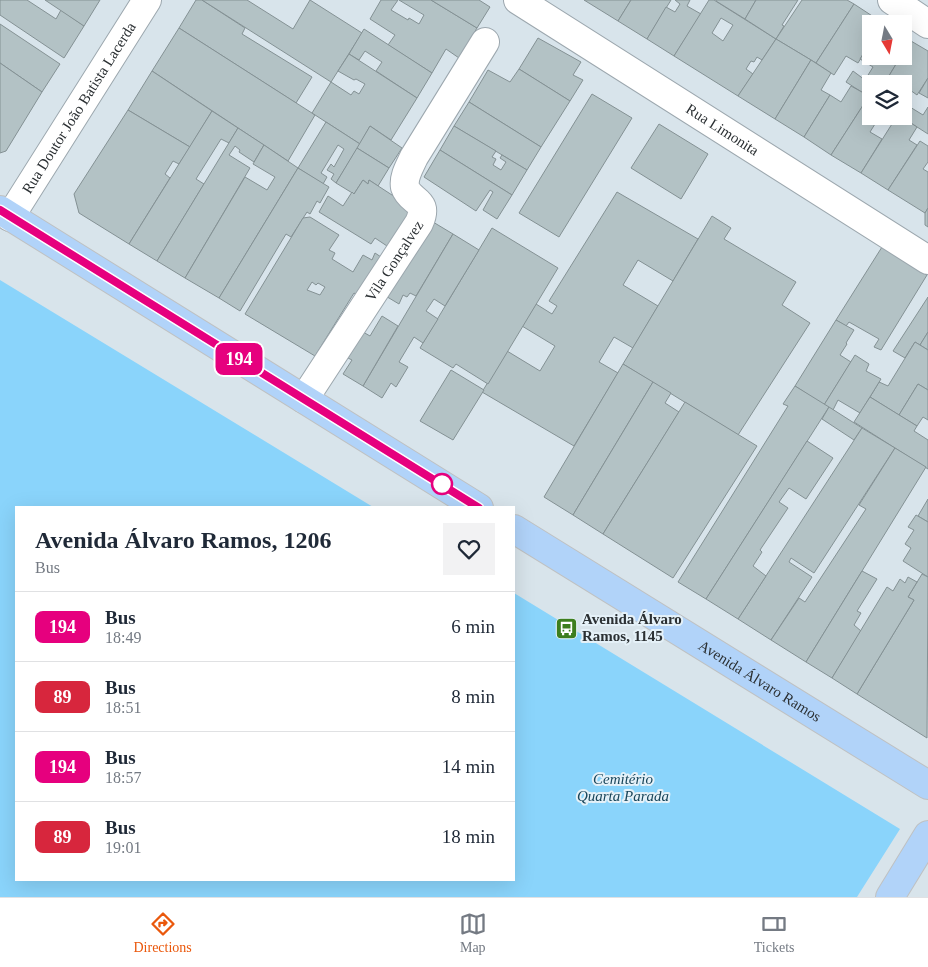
<!DOCTYPE html>
<meta charset="utf-8">
<style>
body{margin:0;font-family:"Times New Roman",serif;background:#f2f2f3;color:#1f2937;height:100vh;display:flex;flex-direction:column;font-size:19px;white-space:nowrap}
*{box-sizing:border-box;margin:0}
p{font-size:16px;color:#747a83}
.icon{flex:none;width:28px;height:28px;fill:none;stroke:currentColor;stroke-width:2;stroke-linecap:round;stroke-linejoin:round}
.map{position:relative;flex:1;overflow:hidden}
.sheet{position:absolute;left:15px;top:506px;width:500px;height:375px;display:flex;flex-direction:column;background:#fff;border-radius:0px;box-shadow:0 5px 20px #0002}
.sheet>*{flex:none}
.badge{padding:0 10px;border-radius:8px;font-size:18px;line-height:32px}
.needle{width:32px;rotate:170deg}
.tools{position:absolute;left:862px;top:15px;display:grid;gap:10px}
.tools a{display:grid;place-items:center;width:50px;height:50px;border-radius:0px;background:#fff;box-shadow:0 5px 20px #0002;font-size:25px}
.map>.badge{position:absolute;translate:-50% -50%;box-shadow:0 0 0 2px #fff}
.round{display:grid;place-items:center;flex:none;width:52px;height:52px;border-radius:0px;background:#f2f2f3}
.summary{display:flex;align-items:center;justify-content:space-between;height:85px;padding:0 20px}
h1{font-size:24px;font-weight:700;line-height:38px}
ul{padding:0;list-style:none}
li{display:flex;align-items:center;gap:15px;height:70px;padding:0 20px;border-top:1px solid #e0e1e3}
li div{flex:1}
li b{display:block;font-size:19px}
li em{font-style:normal}
li .badge{min-width:55px;font-weight:700;text-align:center}
.menu{display:flex;justify-content:space-around;align-items:center;height:70px;border-top:1px solid #e0e1e3;background:#fff;font-size:14px;color:#747a83}
.menu a{display:grid;justify-items:center;gap:2px}
.menu .selected{color:#ea580c}
.map>svg:first-child{display:block}
</style>
<div class="map">
<svg width="928" height="897" viewBox="0 0 928 897">
<rect width="100%" height="100%" fill="#d8e4eb"/>
<!-- green -->
<polygon fill="#8ad4fb" points="0,280 373,507 16,508 16,880 514,880 514,593 900,829 857,897 0,897"/>
<!-- building -->
<g fill="#b3c2c5" stroke="#849194" fill-rule="evenodd">
<polygon points="0,0 27,0 56,19 61,10 84,26 64,58 0,15"/>
<polygon points="45,0 100,0 84,26"/>
<polygon points="196,0 202,0 245,28 242,34 312,77 296,103 179,28"/>
<polygon points="202,0 247,0 293,29 310,0 362,33 331,82"/>
<polygon points="381,0 398,0 391,10 408,20 409,18 419,24 424,15 399,0 431,0 477,28 459,58 446,49 432,73 388,45 395,35 370,19"/>
<polygon points="431,0 479,0 490,7 477,28"/>
<polygon points="584,0 631,0 618,21"/>
<polygon points="631,0 671,0 647,39 618,21"/>
<polygon points="675,0 690,0 687,6 701,14 674,56 647,39 666,7 675,12 680,4"/>
<path d="M709,0H714L776,39L762,60L757,57L754,62L751,61L746,69L753,74L738,96L674,56ZM721,18L733,25L723,41L712,33Z"/>
<polygon points="716,0 756,0 745,19 716,1"/>
<polygon points="756,0 798,0 782,25 784,26 776,39 745,19"/>
<polygon points="802,0 847,0 854,4 816,63 776,39"/>
<polygon points="854,4 883,23 871,24 871,41 858,63 846,56 834,75 816,63"/>
<polygon points="0,24 60,64 42,92 0,63"/>
<polygon points="179,28 315,115 288,161 152,71"/>
<polygon points="364,29 432,73 417,98 376,71 382,62 365,51 359,60 349,54"/>
<polygon points="904,36 911,41 904,52"/>
<polygon points="538,38 581,62 573,75 583,80 570,101 519,69"/>
<polygon points="776,39 811,60 775,119 738,96"/>
<polygon points="871,41 871,56 901,56 884,84 871,84 871,98 846,82 853,71 865,80 873,67 860,59"/>
<polygon points="911,41 928,51 928,78 917,95 910,90 904,100 904,84 884,84 901,56 904,56 904,52"/>
<polygon points="349,54 417,98 391,140 370,126 360,144 312,113 331,82 351,95 354,91 359,94 365,84 356,79 354,80 338,71"/>
<polygon points="811,60 831,73 821,90 830,95 804,137 775,119"/>
<polygon points="0,63 42,92 6,151 0,153"/>
<polygon points="519,69 570,101 541,147 469,102 488,70 510,82"/>
<polygon points="152,71 212,111 190,147 128,110"/>
<polygon points="928,78 928,98 919,93"/>
<polygon points="851,86 869,96 831,155 804,137 830,95 841,102"/>
<polygon points="592,94 632,118 559,237 519,213"/>
<polygon points="869,96 871,98 871,116 880,116 870,132 882,139 861,173 831,155"/>
<polygon points="469,102 541,147 527,170 454,126"/>
<polygon points="910,107 923,115 928,107 928,134 903,118"/>
<polygon points="128,110 190,147 179,164 173,161 165,174 170,178 129,244 79,213 74,194"/>
<polygon points="212,111 238,128 229,143 221,139 196,179 204,184 157,261 129,244"/>
<polygon points="897,116 900,116 917,127 909,140 917,145 888,190 861,173"/>
<polygon points="326,122 360,144 336,183 331,179 334,174 327,170 331,164 334,167 344,149 338,145 321,173 327,177 323,184 298,168"/>
<polygon points="659,124 708,154 681,199 631,168"/>
<polygon points="370,126 402,148 389,168 357,148"/>
<polygon points="454,126 496,151 492,157 496,159 493,165 501,170 506,162 500,158 502,155 527,170 512,195 440,150"/>
<polygon points="238,128 264,145 254,162 239,152 240,150 235,146 229,155 250,168 185,278 157,261"/>
<polygon points="920,141 928,146 928,162 923,169 928,172 928,208 925,213 888,190"/>
<polygon points="264,145 298,168 219,298 185,278 245,177 267,190 275,177 253,164"/>
<polygon points="357,148 389,168 378,186 369,180 368,184 363,180 354,194 336,183"/>
<polygon points="440,150 512,195 497,219 483,210 493,192 490,190 476,211 424,177"/>
<polygon points="298,168 329,187 320,203 317,201 310,214 307,212 291,237 286,234 240,311 219,298"/>
<polygon points="363,180 368,184 369,180 415,210 390,248 375,238 371,244 319,212 328,196 343,206 352,192 354,194"/>
<polygon points="617,192 698,239 673,281 638,260 623,285 658,306 633,348 614,337 599,362 618,373 574,446 482,392 507,351 540,371 555,346 522,326 536,304 552,314 557,306 549,301"/>
<polygon points="928,208 928,227 925,225 925,213"/>
<polygon points="712,216 731,228 724,239 796,282 782,305 810,323 738,435 623,364"/>
<path d="M310,217L339,235L329,250L335,253L332,259L353,272L363,255L372,260L375,253L384,259L360,297L354,293L315,356L245,314L303,218ZM312,282L316,285L318,283L325,287L320,295L307,290Z"/>
<polygon points="428,219 453,234 416,296 410,293 407,297 403,295 399,304 384,295"/>
<polygon points="492,228 558,268 488,384 456,364 453,368 420,348"/>
<polygon points="453,234 479,250 445,306 434,299 426,311 438,319 423,343 414,337 399,362 408,367 396,387 391,383 382,398 363,386"/>
<polygon points="882,247 927,275 881,350 874,347 879,339 849,322 846,326 836,320"/>
<polygon points="928,297 928,332 920,345 915,342 905,358 893,351"/>
<polygon points="382,316 398,326 363,386 343,374 352,360 348,358 363,332 370,336"/>
<polygon points="836,320 854,330 846,343 847,344 840,355 851,362 824,405 795,386"/>
<polygon points="928,332 928,350 920,345"/>
<polygon points="915,342 928,350 928,390 918,384 899,415 870,397 879,382 888,386"/>
<polygon points="855,355 869,364 866,371 881,379 860,413 838,400 833,410 824,405"/>
<polygon points="623,364 653,382 573,515 544,497"/>
<polygon points="451,370 484,390 453,440 420,421"/>
<polygon points="653,382 671,393 665,403 679,412 603,534 573,515"/>
<polygon points="918,384 928,390 928,420 923,417 917,426 899,415"/>
<polygon points="795,386 829,407 706,599 678,582 788,406 783,404"/>
<polygon points="870,397 917,426 914,431 928,440 928,469 854,422"/>
<polygon points="685,402 757,446 673,578 603,534"/>
<polygon points="829,407 862,428 854,440 822,419"/>
<polygon points="862,428 895,448 814,573 791,558 789,562 812,577 771,640 738,619"/>
<polygon points="807,441 833,458 806,499 789,488 779,502 788,508 760,550 762,552 753,566 766,576 738,619 706,599"/>
<polygon points="895,448 926,467 806,662 771,640 799,598 805,602 866,509 859,505"/>
<polygon points="928,499 928,522 918,516"/>
<polygon points="916,515 928,522 928,577 903,561 911,548 905,544 914,530 908,527"/>
<polygon points="862,571 877,579 857,611 861,613 854,625 861,631 832,678 806,662"/>
<polygon points="922,574 928,577 927,738 857,694 914,600 908,597"/>
<polygon points="908,577 917,582 908,597 914,600 857,694 832,678 887,587 893,591 900,579 905,583"/>
</g>
<g fill="none" stroke-linecap="round" stroke-linejoin="round">
<defs>
<g id="minor">
<path id="s1" d="M518,0L928,260"/>
<polyline points="892,0 928,24"/>
<path id="s2" d="M10,217L147,0"/>
<path id="s3" d="M304,399L419,223C430,199 410,203 405,187C403,177 410,166 414,157L485,42"/>
</g>
<g id="major">
<polyline points="0,210 479,508"/>
<path id="s4" d="M514,529L928,785"/>
<polyline points="890,897 928,835"/>
</g>
</defs>
<!-- minor casing -->
<use href="#minor" stroke="#9ca7ae" stroke-width="30"/>
<!-- major casing -->
<use href="#major" stroke="#bfc1c2" stroke-width="30"/>
<!-- minor -->
<use href="#minor" stroke="#fff" stroke-width="28"/>
<!-- major -->
<use href="#major" stroke="#b1d3f9" stroke-width="28"/>
</g>
<g fill="none" stroke-linecap="round" stroke-linejoin="round">
<defs>
<polyline id="line" points="0,210 479,508"/>
</defs>
<!-- line casing -->
<use href="#line" stroke="#fff" stroke-width="11"/>
<!-- line -->
<use href="#line" stroke="#e6007e" stroke-width="8"/>
</g>
<!-- icons -->
<defs>
<symbol id="bus-square" viewBox="-11 -11 22 22"><rect x="-9" y="-9" width="18" height="18" rx="4" fill="#3d7e1e" stroke="#e5f1f8"/><path d="M-5-6H5V4H4V6H2V4H-2V6H-4V4H-5ZM-3.5-4V0h7V-4ZM-3.5 1.2v1.5H-2V1.2ZM2 1.2v1.5H3.5V1.2Z" fill="#fff"/></symbol>
</defs>
<g fill-rule="evenodd">
<use href="#bus-square" x="554" y="616" width="25" height="25"/>
</g>
<!-- markers -->
<circle fill="#fff" stroke="#e6007e" stroke-width="2.5" cx="442" cy="484" r="10"/>
<g text-anchor="middle" stroke-width="4" stroke-linejoin="round" paint-order="stroke">
<!-- street labels -->
<g font-size="15" fill="#2b3033" stroke="#e5f1f8">
<text dy="5" stroke="none"><textPath href="#s2" startOffset="129">Rua Doutor João Batista Lacerda</textPath></text>
<text dy="5" stroke="none"><textPath href="#s1" startOffset="242">Rua Limonita</textPath></text>
<text dy="5" stroke="none"><textPath href="#s3" startOffset="165">Vila Gonçalvez</textPath></text>
<text dy="5" stroke="none"><textPath href="#s4" startOffset="289">Avenida Álvaro Ramos</textPath></text>
</g>
<!-- poi labels -->
<g font-size="15" font-weight="bold" fill="#2b3033" stroke="#e5f1f8" text-anchor="start">
<text x="582" y="624">Avenida Álvaro<tspan x="582" dy="17">Ramos, 1145</tspan></text>
</g>
<!-- park labels -->
<g font-size="15" font-style="italic" fill="#18455a" stroke="#e5f1f8">
<text x="623" y="784">Cemitério<tspan x="623" dy="17">Quarta Parada</tspan></text>
</g>
</g>
</svg>
<div class="tools">
<a><svg class="needle" viewBox="-14 -14 28 28"><path d="M0-13l5 13h-10z" fill="#e53935"/><path d="M0 13l5-13h-10z" fill="#747a83"/></svg></a>
<a><svg class="icon" aria-label="layers" viewBox="0 0 24 24"><path d="M12 4l9 5-9 5-9-5zM3 14l9 5 9-5"/></svg></a>
</div>
<b class="badge" style="left:239px;top:359px;background:#e6007e;color:#fff">194</b>
<section class="sheet">
<div class="summary"><div><h1>Avenida Álvaro Ramos, 1206</h1><p>Bus</p></div><a class="round"><svg class="icon" aria-label="heart" viewBox="0 0 24 24"><path d="M12 20l-8-8c-3-5 5-10 8-4 3-6 11-1 8 4z"/></svg></a></div>
<ul>
<li><span class="badge" style="background:#e6007e;color:#fff">194</span><div><b>Bus</b><p>18:49</p></div><em>6 min</em></li>
<li><span class="badge" style="background:#d7263d;color:#fff">89</span><div><b>Bus</b><p>18:51</p></div><em>8 min</em></li>
<li><span class="badge" style="background:#e6007e;color:#fff">194</span><div><b>Bus</b><p>18:57</p></div><em>14 min</em></li>
<li><span class="badge" style="background:#d7263d;color:#fff">89</span><div><b>Bus</b><p>19:01</p></div><em>18 min</em></li>
</ul>
</section>
</div>
<nav class="menu">
<a class="selected"><svg class="icon" aria-label="directions" viewBox="0 0 24 24"><path d="M12 3l9 9-9 9-9-9zM9 14v-3h6M13 9l2 2-2 2"/></svg>Directions</a>
<a><svg class="icon" aria-label="map" viewBox="0 0 24 24"><path d="M3 6l6-2 6 2 6-2v14l-6 2-6-2-6 2zM9 4v14M15 6v14"/></svg>Map</a>
<a><svg class="icon" aria-label="tickets" viewBox="0 0 24 24"><path d="M3 7h18v10H3zM15 7v10"/></svg>Tickets</a>
</nav>
